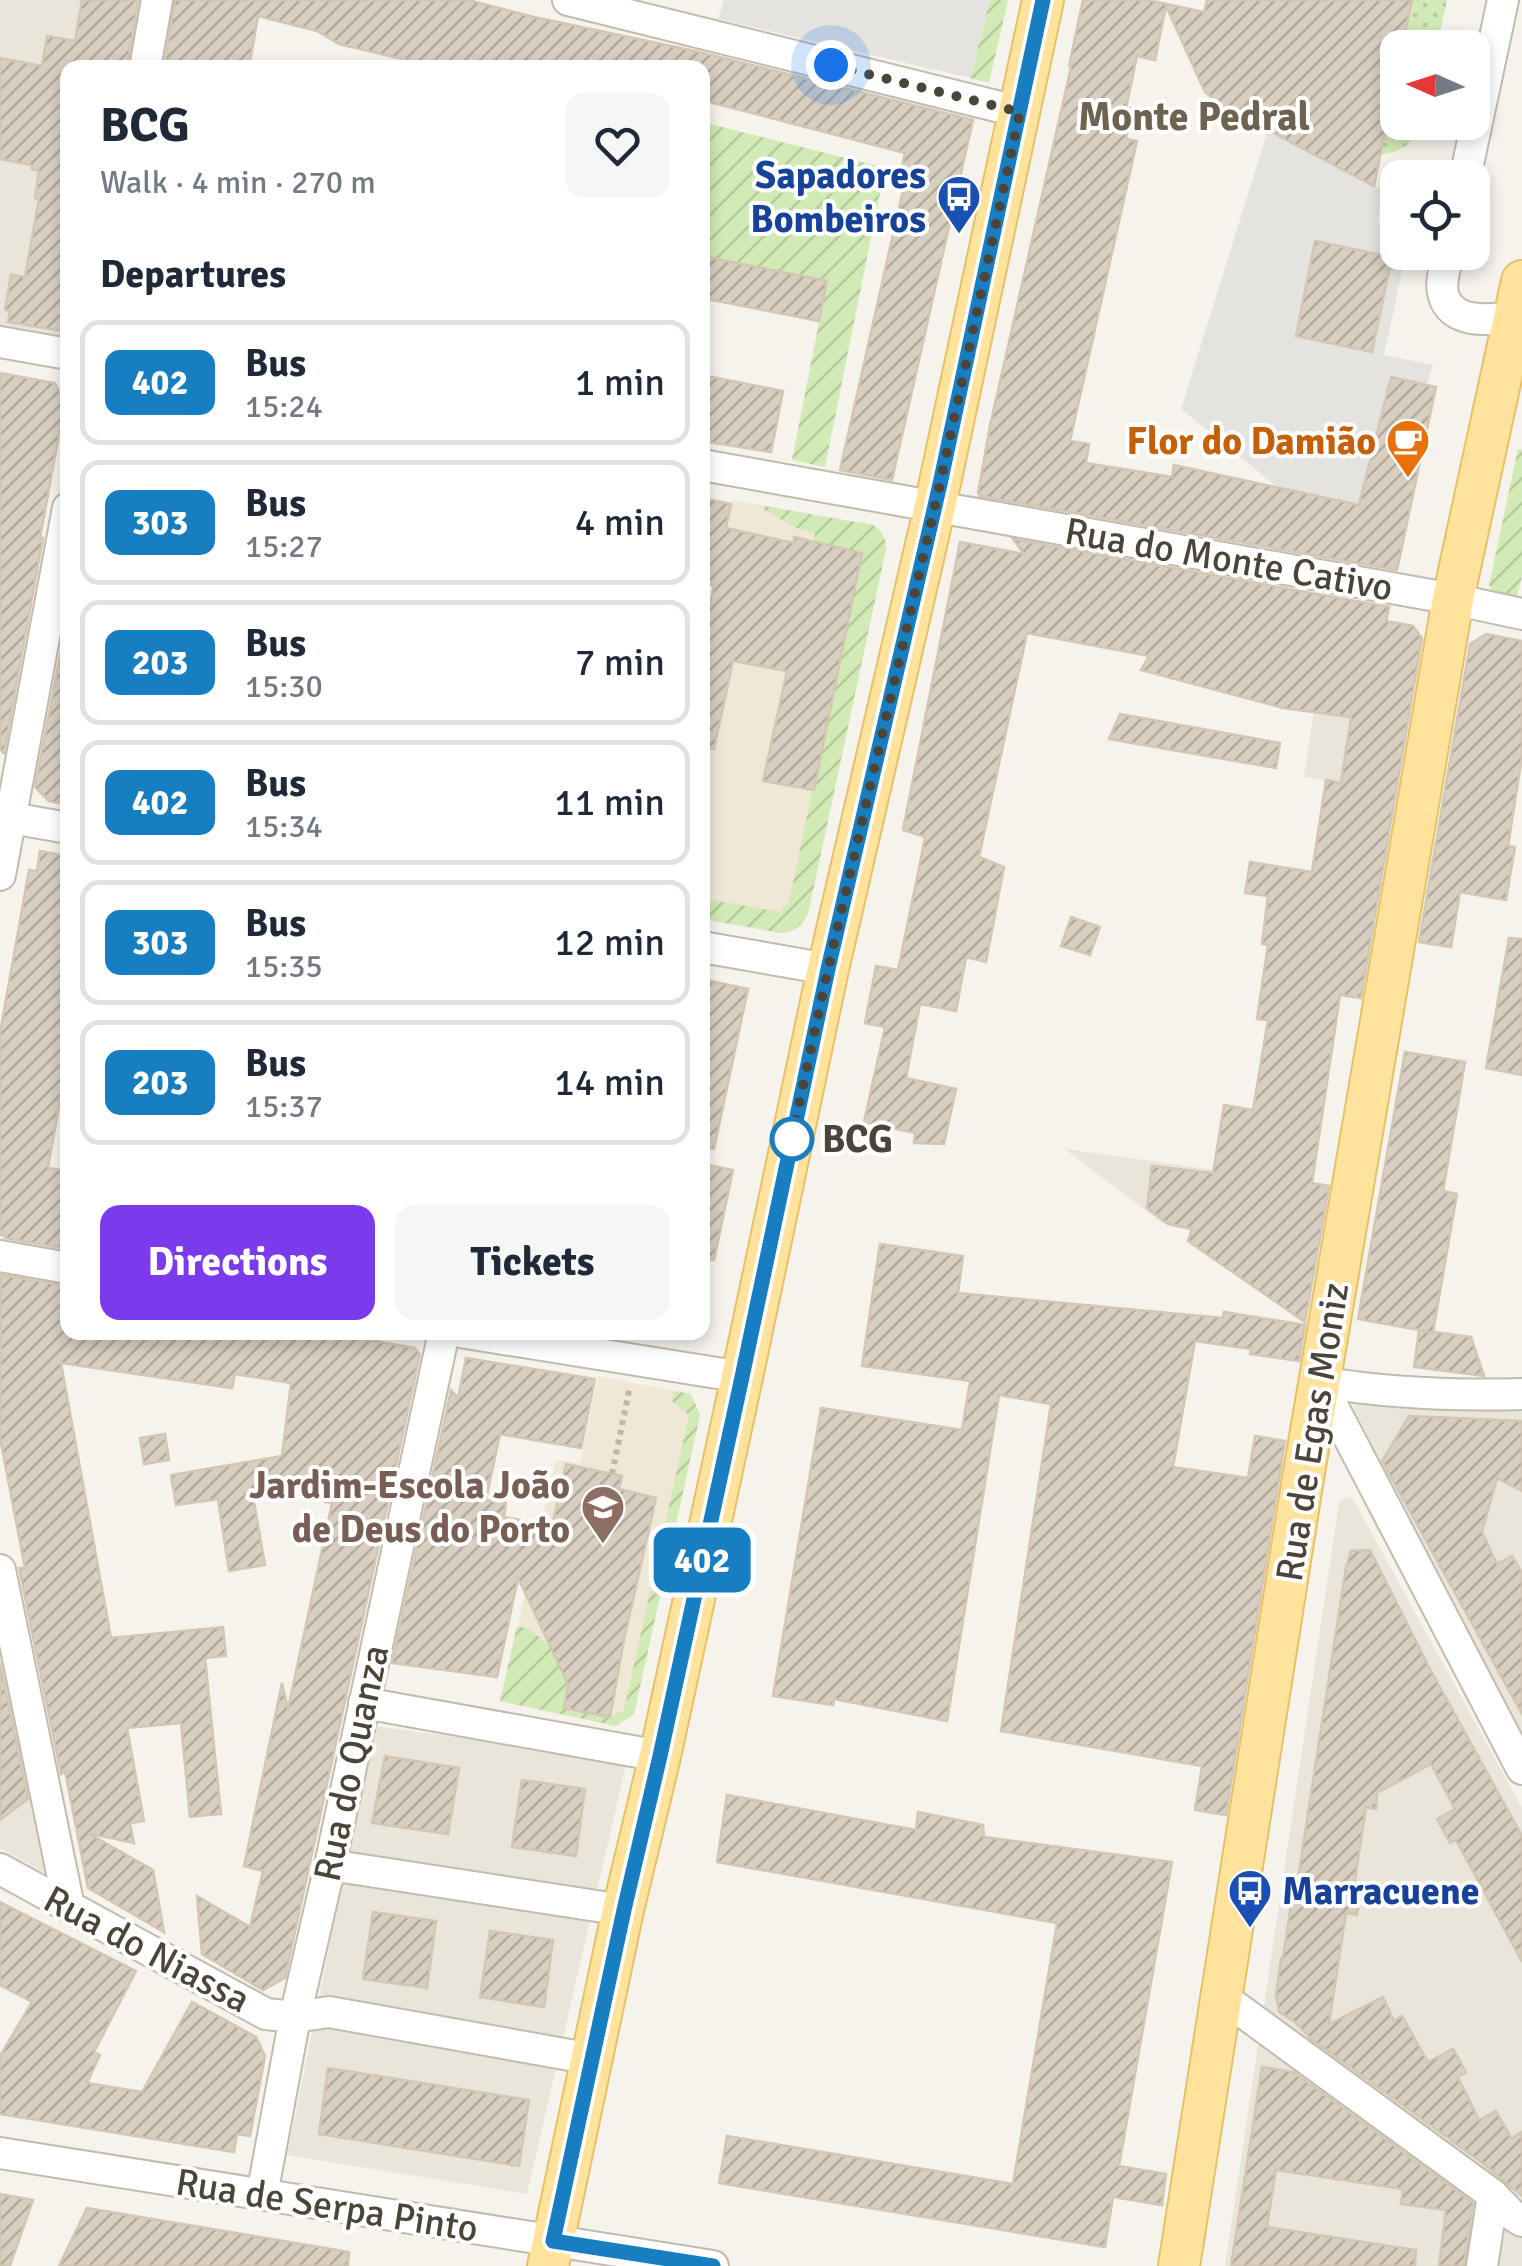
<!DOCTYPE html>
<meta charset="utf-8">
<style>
body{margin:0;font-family:Signika,sans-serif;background:#f6f6f7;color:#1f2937;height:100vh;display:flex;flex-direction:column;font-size:38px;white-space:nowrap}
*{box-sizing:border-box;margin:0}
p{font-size:32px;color:#747a83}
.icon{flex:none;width:55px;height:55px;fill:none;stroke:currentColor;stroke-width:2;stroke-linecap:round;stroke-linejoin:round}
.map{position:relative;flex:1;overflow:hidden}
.side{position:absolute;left:60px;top:60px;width:650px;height:1280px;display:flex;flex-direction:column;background:#fff;border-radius:20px;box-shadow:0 5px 15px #0003}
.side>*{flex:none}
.badge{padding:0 20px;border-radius:15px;font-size:35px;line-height:65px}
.needle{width:65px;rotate:273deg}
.controls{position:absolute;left:1380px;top:30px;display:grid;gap:20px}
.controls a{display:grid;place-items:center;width:110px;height:110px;border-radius:20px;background:#fff;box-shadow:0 5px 15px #0003;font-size:50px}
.you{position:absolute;width:50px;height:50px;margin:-25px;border:8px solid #fff;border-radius:50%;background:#1a73e8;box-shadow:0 0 0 15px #1a73e833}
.map>.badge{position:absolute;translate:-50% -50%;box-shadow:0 0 0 5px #fff}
h2{padding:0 40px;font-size:38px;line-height:90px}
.round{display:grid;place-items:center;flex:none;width:105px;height:105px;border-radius:20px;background:#f6f6f7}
.summary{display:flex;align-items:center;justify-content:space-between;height:170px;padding:0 40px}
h1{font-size:48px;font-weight:700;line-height:75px}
.button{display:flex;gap:20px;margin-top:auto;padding:20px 40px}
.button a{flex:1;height:115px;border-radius:20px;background:#7c3aed;color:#fff;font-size:40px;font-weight:700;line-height:115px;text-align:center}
.button a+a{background:#f6f6f7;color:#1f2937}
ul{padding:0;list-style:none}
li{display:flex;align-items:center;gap:30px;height:125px;margin:0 20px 15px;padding:0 20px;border:5px solid #e0e1e3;border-radius:20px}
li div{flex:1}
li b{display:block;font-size:38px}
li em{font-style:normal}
li .badge{min-width:110px;font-weight:700;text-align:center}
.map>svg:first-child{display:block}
</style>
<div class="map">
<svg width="1522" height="2266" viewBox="0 0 1522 2266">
<defs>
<pattern id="grass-dots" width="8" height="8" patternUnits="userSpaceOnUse" patternTransform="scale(2.5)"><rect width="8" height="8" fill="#d2eab5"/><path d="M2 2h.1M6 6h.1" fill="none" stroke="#b6ca9c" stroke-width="1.8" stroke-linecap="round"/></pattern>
<pattern id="garden-furrows" width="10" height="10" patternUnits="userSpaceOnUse" patternTransform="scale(2.5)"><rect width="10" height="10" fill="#d2eab5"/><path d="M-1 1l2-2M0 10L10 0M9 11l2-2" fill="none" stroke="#b6ca9c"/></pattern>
<pattern id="building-hatch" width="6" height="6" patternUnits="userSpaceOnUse" patternTransform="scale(2.5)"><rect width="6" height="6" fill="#d8cfc1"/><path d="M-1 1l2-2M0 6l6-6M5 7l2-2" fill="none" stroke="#b1aa9e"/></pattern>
</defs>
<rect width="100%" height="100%" fill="#f6f3ec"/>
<!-- residential -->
<g fill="#eae5da">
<polygon points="0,0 147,0 135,67 68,68 67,339 0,327"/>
<polygon points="1329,612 1413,626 1423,640 1397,792 1304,777"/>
<polygon points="1065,1149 1330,1186 1320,1243 1162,1223"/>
<polygon points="1366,1400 1522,1405 1522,1739 1353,1420 1354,1405"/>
<polygon points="1346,1497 1353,1499 1522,1808 1522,2266 1225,2266 1339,1503"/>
<polygon points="0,1618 51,1876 0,1848"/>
<polygon points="374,1726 627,1760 527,2194 287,2155"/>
</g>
<!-- education -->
<g fill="#efe8d6">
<polygon points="731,500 873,525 881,531 886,540 886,549 808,914 801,926 791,932 780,933 703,919 703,642"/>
<polygon points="598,1376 691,1394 700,1415 634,1714 616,1726 500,1701 556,1460 580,1463"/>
</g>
<!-- grass -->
<g fill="url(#grass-dots)">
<polygon points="1412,0 1447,0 1437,47 1402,48"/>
<path d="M1397,68L1398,122L1420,123C1411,147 1403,150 1378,156Z"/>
</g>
<!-- garden -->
<g fill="url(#garden-furrows)">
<polygon points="990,0 1008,0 989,83 970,78"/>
<polygon points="702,122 885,168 825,467 792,460 827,281 703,256"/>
<polygon points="1518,449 1522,450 1522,575 1517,598 1494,594 1489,585"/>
<path d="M765,506L873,525C882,532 886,538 886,549L808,914C800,926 795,931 780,933L703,919L702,898L781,912L789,902L862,553L814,542L815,534L797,528L764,510Z"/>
<polygon points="674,1391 691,1394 700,1415 634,1714 616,1726 500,1701 517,1626 530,1629 550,1646 568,1684 564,1708 610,1717 624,1710 689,1415 672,1401"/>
</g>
<!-- parking -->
<g fill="#e5e3e0">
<polygon points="724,0 990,0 970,78 718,19"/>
<polygon points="1268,130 1383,191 1377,222 1397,227 1398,252 1406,253 1384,355 1433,365 1427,385 1390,377 1359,505 1276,486 1181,409"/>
</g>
<!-- building -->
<g fill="url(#building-hatch)" stroke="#d3c7b4" stroke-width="2.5">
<polygon points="82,0 138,0 127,68 68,68 68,332 8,322 10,311 5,310 11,275 25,277 39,199 35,198 39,171 32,169 32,165 0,159 0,58 42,66 47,36 75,41"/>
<polygon points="175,0 468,0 534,17 695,51 973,120 892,480 840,470 903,190 897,189 905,153 702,100 702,68 440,68 339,44 317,31 258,16 249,68 164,68"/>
<polygon points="1083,0 1148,0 1204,12 1207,0 1412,0 1402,48 1398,48 1398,68 1374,186 1222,106 1205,92 1166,6 1155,60 1137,56 1126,108 1132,109 1126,139 1137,141 1070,441 1089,444 1086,463 1172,477 1174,465 1359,505 1391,377 1436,387 1397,570 980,496 978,493 990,426 1071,67 1069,66"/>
<polygon points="1315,241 1392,257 1372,352 1296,336"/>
<polygon points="702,256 827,281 819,321 702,298"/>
<polygon points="0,373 55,383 65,402 40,538 43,538 4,753 0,750"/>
<polygon points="702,375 783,391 771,452 702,441"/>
<polygon points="702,498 731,504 726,528 794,543 794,537 862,553 814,790 763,781 787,671 733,661 714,749 702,748 702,642 714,585 702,584"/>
<polygon points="1013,539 1389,607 1386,621 1413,626 1422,638 1361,998 1340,995 1312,1183 1329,1186 1305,1322 1188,1241 1192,1229 1168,1224 1147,1208 1152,1166 1213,1173 1224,1105 1253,1110 1268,1020 1257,1019 1268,945 1262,944 1268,896 1245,893 1250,862 1312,872 1326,780 1341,783 1351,717 1283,708 1141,670 1149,656 1027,633 979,857 1004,867 986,962 966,957 956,1011 920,1004 906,1078 956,1089 944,1144 914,1143 915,1133 864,1122 885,1027 865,1023 876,966 898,970 917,878 925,837 903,830 960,542 1024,554"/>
<polygon points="68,614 68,805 49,801 35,787"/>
<polygon points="1486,634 1522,641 1522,756 1508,846 1515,847 1506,900 1460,892 1451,947 1419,942 1470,644"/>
<polygon points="1120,714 1280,743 1276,768 1109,739"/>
<polygon points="40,851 68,856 68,1090 62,1089 48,1168 68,1171 68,1249 5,1238 6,1236 0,1235 0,1033 29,870 37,871"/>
<polygon points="1071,917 1100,927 1090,955 1061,946"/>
<polygon points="1509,938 1522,939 1522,1075 1486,1068"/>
<polygon points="702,979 748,989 714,1149 702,1148"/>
<polygon points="1405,1052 1465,1062 1443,1191 1457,1194 1433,1332 1471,1337 1484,1376 1414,1367 1419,1330 1430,1332 1358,1319"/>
<polygon points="702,1164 733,1170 714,1260 702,1259"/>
<polygon points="880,1244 963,1256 958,1293 1223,1318 1224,1312 1305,1325 1299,1361 1250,1354 1251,1349 1195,1341 1173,1467 1248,1478 1255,1436 1285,1441 1226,1815 1195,1810 1202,1766 1001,1731 1051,1404 999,1395 947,1721 834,1699 833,1705 773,1696 821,1408 962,1430 970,1381 862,1366"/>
<polygon points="1,1275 68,1286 68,1332 323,1332 415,1348 420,1354 285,1978 263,1990 202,1954 197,1896 231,1916 232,1922 233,1917 250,1927 263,1871 244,1866 282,1683 288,1709 332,1503 325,1502 330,1474 252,1490 265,1565 229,1571 218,1499 176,1505 171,1475 282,1456 291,1383 235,1374 232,1388 61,1363 111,1638 223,1627 226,1656 205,1658 221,1814 190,1817 181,1723 127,1728 144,1821 130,1823 134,1843 88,1833 153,1870 164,1932 88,1888 65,1771 61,1774 19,1568 25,1568 0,1438"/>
<polygon points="466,1358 595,1379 581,1448 500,1434 486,1500 506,1503 504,1517 552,1526 566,1464 622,1476 619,1489 656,1498 624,1640 610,1717 564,1708 568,1684 518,1578 497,1677 392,1663 451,1390 458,1398"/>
<polygon points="1409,1416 1522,1421 1522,1491 1497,1478 1482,1532 1497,1564 1512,1556 1522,1573 1522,1714 1382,1461"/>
<polygon points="165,1434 169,1460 144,1464 140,1438"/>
<polygon points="1370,1550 1430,1669 1522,1836 1522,1962 1456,1840 1450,1843 1437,1819 1455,1809 1431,1764 1377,1793 1376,1809 1366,1807 1354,1886 1361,1887 1357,1915 1346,1913 1329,2024 1383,1997 1394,2021 1402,2016 1428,2062 1453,2049 1466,2072 1458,2077 1479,2120 1496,2111 1511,2138 1522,2132 1522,2196 1484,2164 1311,2039 1295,2022 1279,2012 1276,1995 1281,1958 1283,1958 1295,1878 1298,1878 1346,1567 1351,1551"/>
<polygon points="0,1663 28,1799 0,1820"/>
<polygon points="385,1756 459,1768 448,1834 372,1823"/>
<polygon points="522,1780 585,1789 576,1856 512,1847"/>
<polygon points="727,1795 916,1830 918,1812 983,1825 984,1837 1172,1862 1119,2166 1166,2174 1162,2205 1113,2197 1105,2247 719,2183 727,2136 1013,2184 1057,1923 717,1862"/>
<polygon points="0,1902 136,1971 94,2052 100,2055 87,2083 142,2092 192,2002 256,2037 265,2056 250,2136 237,2134 234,2152 0,2114 0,2056 32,2002 0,1985"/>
<polygon points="373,1912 436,1921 427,1988 363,1979"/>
<polygon points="490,1931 553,1940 544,2007 480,1997"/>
<polygon points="1262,2067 1293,2072 1473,2203 1464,2266 1439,2266 1446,2210 1401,2204 1403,2189 1276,2170 1267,2227 1416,2250 1415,2266 1231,2266"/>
<polygon points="328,2068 529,2100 519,2166 319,2134"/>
<polygon points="0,2194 33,2200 10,2266 0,2266"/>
<polygon points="87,2208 349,2252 348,2266 59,2266"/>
</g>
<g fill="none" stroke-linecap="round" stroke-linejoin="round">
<defs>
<g id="minor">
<polyline points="568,0 1020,112"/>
<polyline points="145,68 157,0"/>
<polyline points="1465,178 1503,0"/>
<path d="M1449,252C1446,265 1440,280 1443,293C1451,328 1497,319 1522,316"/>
<polyline points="0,342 68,354"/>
<polyline points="702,465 1453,599 1522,614"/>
<polyline points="0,816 68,828"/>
<polyline points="0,875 68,508"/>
<polyline points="702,947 828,969"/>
<polyline points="0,1256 68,1268"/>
<polyline points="460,1332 742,1377"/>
<polyline points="1320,1382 1522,1769"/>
<path d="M1320,1382C1387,1393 1454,1396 1522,1394"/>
<polyline points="0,1570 69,1907"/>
<polyline points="364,1703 660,1756"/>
<polyline points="330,1865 623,1910"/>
<polyline points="0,1869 266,2014 295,2017 329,2012 592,2059"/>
<polyline points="1221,1996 1493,2195 1511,2214 1522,2221"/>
<polyline points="0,2153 713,2266"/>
<polyline points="262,2195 295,2017 330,1865 444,1332"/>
<polyline points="1482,2266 1493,2195"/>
</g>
<g id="major">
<polyline points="548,2266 623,1910 660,1756 742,1377 828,969 935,506 1043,0"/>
<polyline points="1179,2266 1303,1478 1453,599 1522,281"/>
</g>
</defs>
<!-- minor casing -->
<use href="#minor" stroke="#c2bbae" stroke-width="34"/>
<!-- major casing -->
<use href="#major" stroke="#e6c16a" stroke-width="44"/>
<!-- path -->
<polyline stroke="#c4b79f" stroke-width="6" stroke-dasharray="5 5" stroke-linecap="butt" points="612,1474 630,1386"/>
<!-- minor -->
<use href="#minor" stroke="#fff" stroke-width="30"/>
<!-- major -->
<use href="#major" stroke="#ffe39c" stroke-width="40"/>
</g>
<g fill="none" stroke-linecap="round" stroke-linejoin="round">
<defs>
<polyline id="line" points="713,2266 553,2241 624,1910 660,1756 742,1377 828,969 940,484 1043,0"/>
</defs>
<!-- line casing -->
<use href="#line" stroke="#fff" stroke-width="22"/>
<!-- line -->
<use href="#line" stroke="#187ec2" stroke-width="15"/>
<!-- walk -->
<polyline stroke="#4b4439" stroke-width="10" stroke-dasharray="0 18" points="792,1139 790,1147 828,969 940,484 1020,112 831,65"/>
</g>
<!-- icons -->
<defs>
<symbol id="bus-pin" viewBox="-11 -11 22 30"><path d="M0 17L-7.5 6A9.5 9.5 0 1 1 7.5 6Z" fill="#1a4fb4" stroke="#fff"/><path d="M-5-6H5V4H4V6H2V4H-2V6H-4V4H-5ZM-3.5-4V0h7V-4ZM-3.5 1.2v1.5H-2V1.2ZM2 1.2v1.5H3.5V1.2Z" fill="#fff"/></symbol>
<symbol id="cafe-pin" viewBox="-11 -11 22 30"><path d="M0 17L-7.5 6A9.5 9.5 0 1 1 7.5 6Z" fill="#e8710a" stroke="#fff"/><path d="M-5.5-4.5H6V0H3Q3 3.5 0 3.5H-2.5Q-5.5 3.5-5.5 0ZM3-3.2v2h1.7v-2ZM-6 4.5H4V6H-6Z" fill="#fff"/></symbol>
<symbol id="school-pin" viewBox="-11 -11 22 30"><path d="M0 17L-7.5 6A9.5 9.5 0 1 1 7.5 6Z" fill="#8d6e63" stroke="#fff"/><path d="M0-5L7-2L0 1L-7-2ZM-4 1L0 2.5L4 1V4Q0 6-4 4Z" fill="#fff"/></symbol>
</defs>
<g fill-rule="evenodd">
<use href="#bus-pin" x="934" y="172" width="50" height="68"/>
<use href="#cafe-pin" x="1383" y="416" width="50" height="68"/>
<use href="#school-pin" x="578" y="1482" width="50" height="68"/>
<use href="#bus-pin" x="1225" y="1866" width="50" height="68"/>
</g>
<!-- markers -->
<circle fill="#fff" stroke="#187ec2" stroke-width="5" cx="792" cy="1139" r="20"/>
<g text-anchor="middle" stroke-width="8" stroke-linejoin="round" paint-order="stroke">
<!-- transit labels -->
<g font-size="38" font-weight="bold" fill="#164399" stroke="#fff" text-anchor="end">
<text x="926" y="188">Sapadores<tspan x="926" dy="44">Bombeiros</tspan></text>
<text x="1282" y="1904" text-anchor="start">Marracuene</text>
</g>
<!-- food labels -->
<g font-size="38" font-weight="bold" fill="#c56008" stroke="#fff" text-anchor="end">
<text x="1376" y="454">Flor do Damião</text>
</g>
<!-- street labels -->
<g font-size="38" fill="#4b4439" stroke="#fff">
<text transform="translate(1229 559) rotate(10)" y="13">Rua do Monte Cativo</text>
<text transform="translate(1312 1432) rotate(-81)" y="13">Rua de Egas Moniz</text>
<text transform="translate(351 1763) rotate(-78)" y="13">Rua do Quanza</text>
<text transform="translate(147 1949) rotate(28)" y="13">Rua do Niassa</text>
<text transform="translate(327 2205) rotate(9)" y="13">Rua de Serpa Pinto</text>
</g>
<!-- stop labels -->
<g font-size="38" font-weight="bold" fill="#4b4439" stroke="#fff" text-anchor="start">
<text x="822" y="1152">BCG</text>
</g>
<!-- education labels -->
<g font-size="38" font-weight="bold" fill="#785e54" stroke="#fff" text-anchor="end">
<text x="570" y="1498">Jardim-Escola João<tspan x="570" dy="44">de Deus do Porto</tspan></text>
</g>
<!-- neighbourhood labels -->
<g font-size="40" font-weight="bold" fill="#6e6250" stroke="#fff">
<text x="1194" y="130">Monte Pedral</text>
</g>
</g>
</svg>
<div class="controls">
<a><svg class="needle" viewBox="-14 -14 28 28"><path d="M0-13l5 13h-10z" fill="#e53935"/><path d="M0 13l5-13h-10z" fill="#747a83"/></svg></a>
<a><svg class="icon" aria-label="locate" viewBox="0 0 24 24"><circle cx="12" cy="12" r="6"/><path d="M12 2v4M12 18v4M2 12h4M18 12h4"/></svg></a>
</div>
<div class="you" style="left:831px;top:65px"></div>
<b class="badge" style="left:702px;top:1560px;background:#187ec2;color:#fff">402</b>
<section class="side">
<div class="summary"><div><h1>BCG</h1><p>Walk · 4 min · 270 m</p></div><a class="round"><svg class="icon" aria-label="heart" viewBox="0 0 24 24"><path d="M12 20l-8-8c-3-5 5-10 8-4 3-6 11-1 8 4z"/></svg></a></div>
<h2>Departures</h2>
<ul>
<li><span class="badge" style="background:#187ec2;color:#fff">402</span><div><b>Bus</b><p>15:24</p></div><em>1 min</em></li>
<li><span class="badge" style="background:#187ec2;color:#fff">303</span><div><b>Bus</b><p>15:27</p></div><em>4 min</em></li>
<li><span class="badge" style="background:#187ec2;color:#fff">203</span><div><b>Bus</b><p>15:30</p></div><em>7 min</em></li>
<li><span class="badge" style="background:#187ec2;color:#fff">402</span><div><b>Bus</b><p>15:34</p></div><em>11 min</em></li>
<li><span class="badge" style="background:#187ec2;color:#fff">303</span><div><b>Bus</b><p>15:35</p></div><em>12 min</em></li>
<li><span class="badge" style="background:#187ec2;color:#fff">203</span><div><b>Bus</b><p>15:37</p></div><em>14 min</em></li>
</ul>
<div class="button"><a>Directions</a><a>Tickets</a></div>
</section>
</div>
